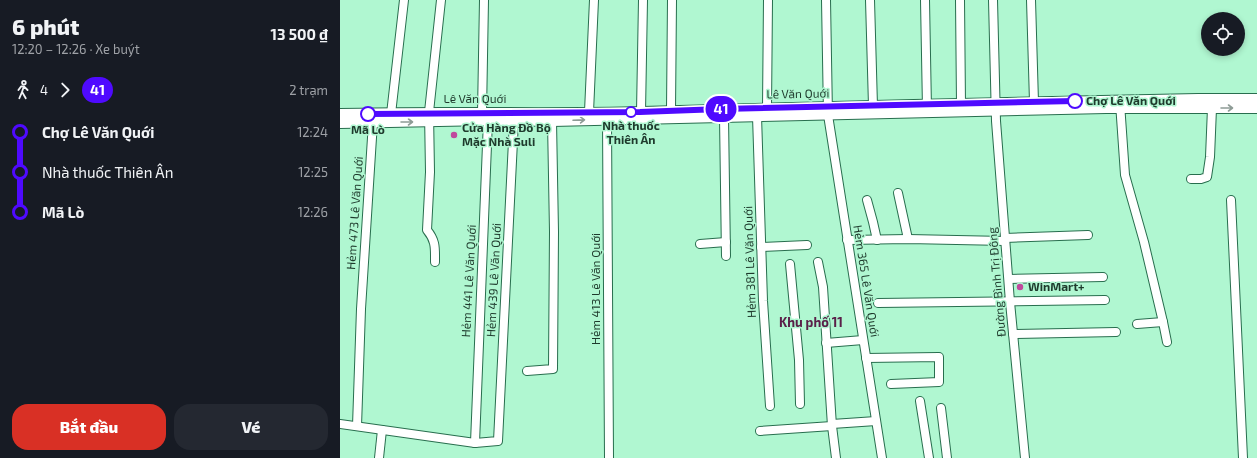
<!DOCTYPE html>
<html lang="vi">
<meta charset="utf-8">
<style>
body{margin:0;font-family:"Exo 2",sans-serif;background:#242831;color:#f1f3f6;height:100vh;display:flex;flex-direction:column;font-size:15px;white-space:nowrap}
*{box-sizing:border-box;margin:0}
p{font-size:13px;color:#9ea1a6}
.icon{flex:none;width:22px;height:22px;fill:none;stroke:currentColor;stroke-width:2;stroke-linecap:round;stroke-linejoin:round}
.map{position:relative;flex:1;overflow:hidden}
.drawer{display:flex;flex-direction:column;background:#171b24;width:340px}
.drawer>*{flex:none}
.badge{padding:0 8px;border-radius:13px;font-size:14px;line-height:26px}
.tools{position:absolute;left:861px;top:12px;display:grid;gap:8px}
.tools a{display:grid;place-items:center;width:44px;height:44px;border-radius:50%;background:#171b24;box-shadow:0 2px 6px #0003;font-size:20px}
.map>.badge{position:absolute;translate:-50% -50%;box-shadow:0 0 0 2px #fff}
.legs{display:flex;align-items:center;gap:6px;height:44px;padding:0 12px;font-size:13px}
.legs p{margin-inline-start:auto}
.summary{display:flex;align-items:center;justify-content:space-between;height:68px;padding:0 12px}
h1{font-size:22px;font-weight:800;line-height:30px}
.cta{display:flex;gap:8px;margin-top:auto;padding:8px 12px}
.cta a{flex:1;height:46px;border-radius:16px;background:#d93025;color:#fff;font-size:16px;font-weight:800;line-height:46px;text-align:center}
.cta a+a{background:#242831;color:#f1f3f6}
ul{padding:0 12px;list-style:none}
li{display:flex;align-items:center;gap:14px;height:40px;font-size:15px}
li i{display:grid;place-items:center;width:6px;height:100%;margin:0 5px;background:currentColor}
li i::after{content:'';width:10px;height:10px;margin:-5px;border:3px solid;border-radius:50%;background:#171b24}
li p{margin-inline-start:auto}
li:first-child i{background:linear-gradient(#0000 50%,currentColor 0)}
li:last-child i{background:linear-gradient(currentColor 50%,#0000 0)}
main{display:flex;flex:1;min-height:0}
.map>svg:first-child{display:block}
</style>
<main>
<section class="drawer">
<div class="summary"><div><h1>6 phút</h1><p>12:20 – 12:26 · Xe buýt</p></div><b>13 500 ₫</b></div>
<div class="legs"><svg class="icon" aria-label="walk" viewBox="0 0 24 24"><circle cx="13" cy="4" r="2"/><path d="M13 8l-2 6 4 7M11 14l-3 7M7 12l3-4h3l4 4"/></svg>4<svg class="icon" aria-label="forward" viewBox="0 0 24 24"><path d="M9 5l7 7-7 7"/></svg><b class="badge" style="background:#4f0aff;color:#fff">41</b><p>2 trạm</p></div>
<ul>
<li><i style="color:#4f0aff"></i><b>Chợ Lê Văn Quới</b><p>12:24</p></li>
<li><i style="color:#4f0aff"></i><span>Nhà thuốc Thiên Ân</span><p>12:25</p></li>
<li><i style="color:#4f0aff"></i><b>Mã Lò</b><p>12:26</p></li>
</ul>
<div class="cta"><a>Bắt đầu</a><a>Vé</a></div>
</section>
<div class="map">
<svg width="917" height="458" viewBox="0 0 917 458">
<rect width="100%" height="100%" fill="#b0f7d1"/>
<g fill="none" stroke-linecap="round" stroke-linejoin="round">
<defs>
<g id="minor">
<polyline points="486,0 488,115 542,458"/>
<polyline points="530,0 533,106"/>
<polyline points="585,0 587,109"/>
<polyline points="620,0 621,104"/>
<polyline points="653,0 656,121 670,302 685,458"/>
<polyline points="691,0 694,102"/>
<polyline points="780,103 785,175 804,242 823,322 827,342"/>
<polyline points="427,108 428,0"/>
<polyline points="331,110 332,0"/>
<polyline points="249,112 254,0"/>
<polyline points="301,112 303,0"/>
<polyline points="142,113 144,0"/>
<polyline points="51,114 64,0"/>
<polyline points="417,116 423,301 430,406"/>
<polyline points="384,117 386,256"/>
<polyline points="267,119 269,458"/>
<polyline points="851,179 861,179 867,177 870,157 872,108"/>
<polyline points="558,193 568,239"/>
<polyline points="527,200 533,222 537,240"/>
<polyline points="891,200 903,458"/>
<polyline points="665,238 748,235"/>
<polyline points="507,240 568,239 665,241"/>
<polyline points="360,244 386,242"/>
<polyline points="421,247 467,245"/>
<path d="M95,262C95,248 96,241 87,230L90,172L89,112L101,0"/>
<polyline points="478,262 483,287 492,426 496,458"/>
<polyline points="450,264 459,360 460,404"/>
<polyline points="669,279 763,277"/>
<polyline points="538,303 765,300"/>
<polyline points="797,324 823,322"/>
<polyline points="673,334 776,332"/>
<polyline points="486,343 523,340"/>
<polyline points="526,358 599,357 599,382 551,384"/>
<polyline points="187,371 213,369 214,232 212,121"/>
<polyline points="580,401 589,458"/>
<polyline points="601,408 607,458"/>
<polyline points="0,424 135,443 158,441 174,121"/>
<polyline points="492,424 536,421"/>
<polyline points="17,426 21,309 33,122"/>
<polyline points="420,431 492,426"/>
<polyline points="135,443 148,120"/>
<polyline points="39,458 42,430"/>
</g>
<g id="major">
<path d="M0,114C101,111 201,115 302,112C487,106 673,103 858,99H917"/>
<polyline points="0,123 148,120 212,121 766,108 917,108"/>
</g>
</defs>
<!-- minor casing -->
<use href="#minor" stroke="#286e4e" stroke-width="10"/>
<!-- major casing -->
<use href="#major" stroke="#286e4e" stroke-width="12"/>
<!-- minor -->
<use href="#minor" stroke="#fff" stroke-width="8"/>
<!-- major -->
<use href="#major" stroke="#fff" stroke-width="10"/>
</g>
<!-- one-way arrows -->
<defs><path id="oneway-shaft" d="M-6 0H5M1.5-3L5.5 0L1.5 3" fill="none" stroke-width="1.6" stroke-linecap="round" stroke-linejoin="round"/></defs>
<g stroke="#8e9c96">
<use href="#oneway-shaft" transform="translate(887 108)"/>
<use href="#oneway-shaft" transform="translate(239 120) rotate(-2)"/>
<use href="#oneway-shaft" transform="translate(67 122)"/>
</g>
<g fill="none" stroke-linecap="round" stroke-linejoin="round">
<defs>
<polyline id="line-1" points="28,114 300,112 381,109 735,101"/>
</defs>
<!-- line-1 casing -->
<use href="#line-1" stroke="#fff" stroke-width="9"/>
<!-- line-1 -->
<use href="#line-1" stroke="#4f0aff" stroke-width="6"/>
</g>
<!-- markers -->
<g fill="#fff" stroke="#4f0aff" stroke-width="2">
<circle cx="735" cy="101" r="7"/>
<circle cx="291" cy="112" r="5"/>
<circle cx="28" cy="114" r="7"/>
</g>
<g fill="#c0489d" stroke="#b0f7d1" stroke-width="1.5">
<circle cx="114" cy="135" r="4"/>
<circle cx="680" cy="287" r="4"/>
</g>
<g text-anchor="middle" stroke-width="3" stroke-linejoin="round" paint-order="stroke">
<!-- street labels -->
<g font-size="12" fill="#1e3a2c" stroke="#b0f7d1">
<text transform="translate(458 94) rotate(-1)" y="4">Lê Văn Quới</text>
<text x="135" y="103">Lê Văn Quới</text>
<text transform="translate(15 213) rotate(-86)" y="4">Hẻm 473 Lê Văn Quới</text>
<text transform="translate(410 262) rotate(-92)" y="4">Hẻm 381 Lê Văn Quới</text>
<text transform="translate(154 280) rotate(-87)" y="4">Hẻm 439 Lê Văn Quới</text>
<text transform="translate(129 281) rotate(-87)" y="4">Hẻm 441 Lê Văn Quới</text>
<text transform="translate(526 281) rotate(81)" y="4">Hẻm 365 Lê Văn Quới</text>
<text transform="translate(657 282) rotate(-95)" y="4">Đường Bình Trị Đông</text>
<text transform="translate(256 289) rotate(-90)" y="4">Hẻm 413 Lê Văn Quới</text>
</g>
<!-- stop labels -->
<g font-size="12" font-weight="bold" fill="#1e3a2c" stroke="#b0f7d1">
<text x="746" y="105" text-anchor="start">Chợ Lê Văn Quới</text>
<text x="291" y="130">Nhà thuốc<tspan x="291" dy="14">Thiên Ân</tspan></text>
<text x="28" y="134">Mã Lò</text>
</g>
<!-- poi labels -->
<g font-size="12" font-weight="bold" fill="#1e3a2c" stroke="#b0f7d1" text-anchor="start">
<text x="122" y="132">Cửa Hàng Đồ Bộ<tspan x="122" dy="14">Mặc Nhà Suli</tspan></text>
<text x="688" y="291">WinMart+</text>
</g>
<!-- neighbourhood labels -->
<g font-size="13" font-weight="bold" fill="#5a2049" stroke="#b0f7d1">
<text x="471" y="327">Khu phố 11</text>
</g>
</g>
</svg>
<div class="tools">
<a><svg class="icon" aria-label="locate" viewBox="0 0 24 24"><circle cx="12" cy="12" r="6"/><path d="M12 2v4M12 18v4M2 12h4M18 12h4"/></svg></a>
</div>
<b class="badge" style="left:381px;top:109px;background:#4f0aff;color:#fff">41</b>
</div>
</main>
